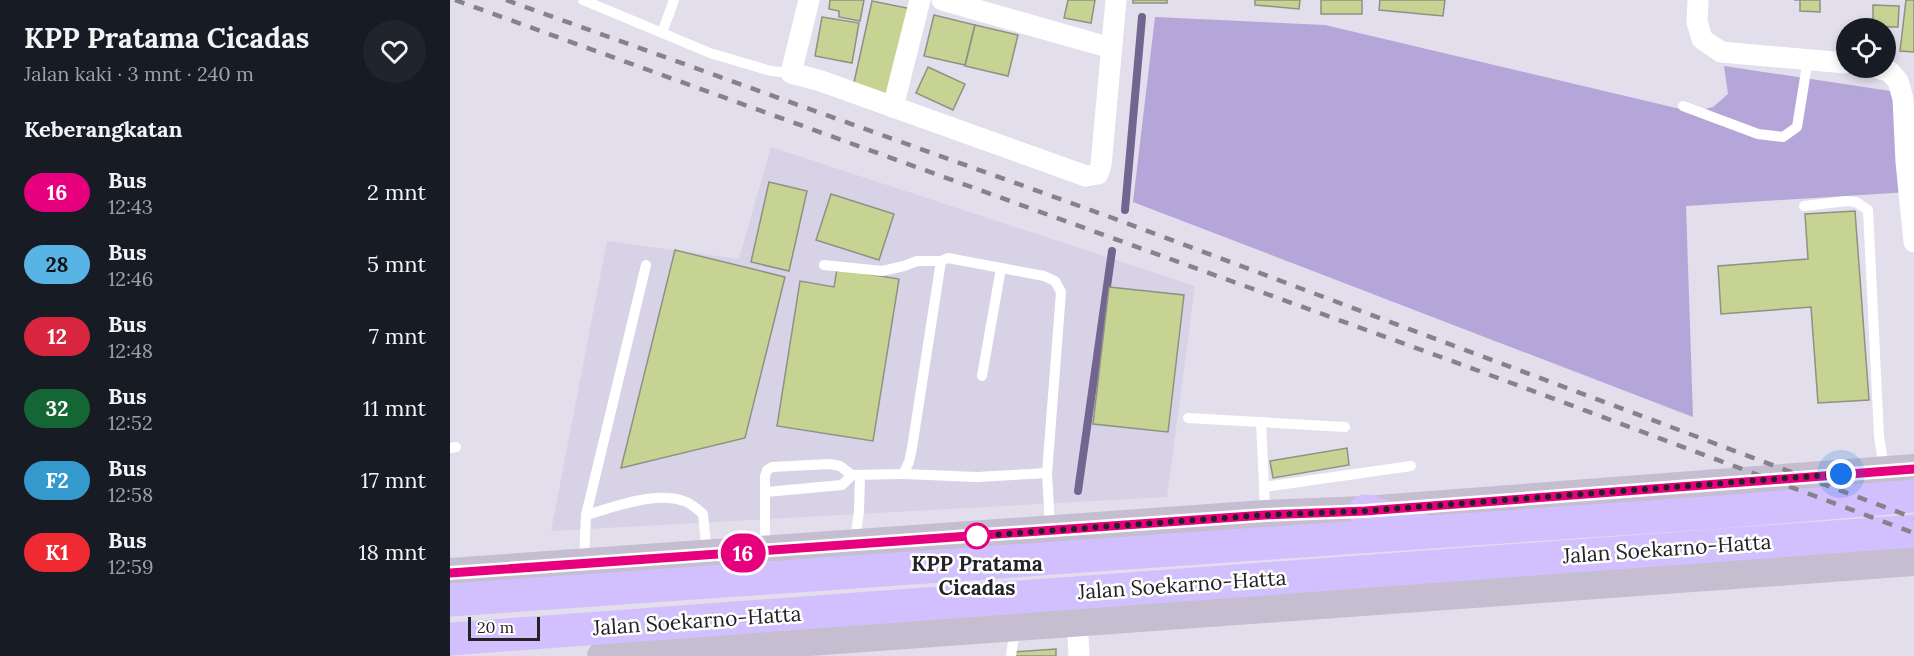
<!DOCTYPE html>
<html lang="id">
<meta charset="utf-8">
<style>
body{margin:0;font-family:Lora,serif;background:#20242c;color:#f1f3f6;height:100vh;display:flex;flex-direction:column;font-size:22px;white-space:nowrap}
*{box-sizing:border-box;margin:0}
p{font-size:20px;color:#9ea1a6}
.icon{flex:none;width:33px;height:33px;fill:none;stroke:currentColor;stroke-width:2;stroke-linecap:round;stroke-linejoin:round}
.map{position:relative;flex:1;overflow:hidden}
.panel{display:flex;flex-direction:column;background:#171b24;width:450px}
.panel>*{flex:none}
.badge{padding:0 12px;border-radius:20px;font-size:21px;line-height:39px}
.tools{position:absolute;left:1386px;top:18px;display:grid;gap:12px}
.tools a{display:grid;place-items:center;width:60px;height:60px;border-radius:50%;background:#171b24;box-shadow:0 3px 9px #0003;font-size:30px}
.scale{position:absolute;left:18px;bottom:15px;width:72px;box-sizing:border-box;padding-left:6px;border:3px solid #232226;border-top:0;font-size:16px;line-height:21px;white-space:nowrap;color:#232226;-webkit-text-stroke:4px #fff;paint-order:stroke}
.you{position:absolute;width:30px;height:30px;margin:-15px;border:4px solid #fff;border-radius:50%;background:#1a73e8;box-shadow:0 0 0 9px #1a73e833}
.map>.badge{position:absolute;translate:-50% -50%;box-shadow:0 0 0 3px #fff}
h2{padding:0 24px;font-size:22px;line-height:54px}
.round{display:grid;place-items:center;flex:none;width:63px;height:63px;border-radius:32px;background:#20242c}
.summary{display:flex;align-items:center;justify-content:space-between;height:102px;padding:0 24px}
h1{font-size:28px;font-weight:800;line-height:45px}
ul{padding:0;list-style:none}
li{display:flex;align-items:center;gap:18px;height:72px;padding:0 24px}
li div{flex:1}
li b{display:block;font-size:22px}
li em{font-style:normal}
li .badge{min-width:66px;font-weight:700;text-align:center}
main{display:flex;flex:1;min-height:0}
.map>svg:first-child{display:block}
</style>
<main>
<section class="panel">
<div class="summary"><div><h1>KPP Pratama Cicadas</h1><p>Jalan kaki · 3 mnt · 240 m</p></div><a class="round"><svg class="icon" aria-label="heart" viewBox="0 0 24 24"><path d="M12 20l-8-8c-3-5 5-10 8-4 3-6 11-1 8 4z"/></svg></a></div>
<h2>Keberangkatan</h2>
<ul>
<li><span class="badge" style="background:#e6007e;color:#fff">16</span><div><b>Bus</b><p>12:43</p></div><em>2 mnt</em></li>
<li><span class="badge" style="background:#58b4e5;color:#111">28</span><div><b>Bus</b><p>12:46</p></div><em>5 mnt</em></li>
<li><span class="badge" style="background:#d7263d;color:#fff">12</span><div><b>Bus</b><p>12:48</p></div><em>7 mnt</em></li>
<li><span class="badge" style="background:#156635;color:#fff">32</span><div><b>Bus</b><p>12:52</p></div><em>11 mnt</em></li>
<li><span class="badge" style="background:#3499cc;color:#fff">F2</span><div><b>Bus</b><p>12:58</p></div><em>17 mnt</em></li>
<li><span class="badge" style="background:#ef2a33;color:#fff">K1</span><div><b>Bus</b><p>12:59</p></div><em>18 mnt</em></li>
</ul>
</section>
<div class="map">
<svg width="1464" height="656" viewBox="0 0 1464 656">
<rect width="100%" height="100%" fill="#e2deec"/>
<!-- built -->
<polygon fill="#d7d2e6" points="321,147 745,286 717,497 101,531 157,241 289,259"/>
<!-- green -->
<polygon fill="#b5a6da" points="705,17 875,25 1243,112 1263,107 1278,94 1274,66 1447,92 1459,192 1236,206 1243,417 683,202"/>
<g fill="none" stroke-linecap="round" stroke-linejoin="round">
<!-- stream -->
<g stroke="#726690" stroke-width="8">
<polyline points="675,210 692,17"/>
<polyline points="628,491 662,251"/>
</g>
</g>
<!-- building -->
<g fill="#c6d392" stroke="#8e9184" stroke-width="1.5">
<polygon points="380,0 414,0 410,21 389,17 389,11 379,9"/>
<polygon points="618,0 645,0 641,23 614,18"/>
<rect x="683" y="0" width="34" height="3"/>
<polygon points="805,0 850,0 849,9 805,5"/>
<rect x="871" y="0" width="41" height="14"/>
<polygon points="930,0 995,0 993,16 929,10"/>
<polygon points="1344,0 1370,0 1370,12 1350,11 1350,0"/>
<polygon points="1456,0 1464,0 1464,52 1450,51"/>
<polygon points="422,1 462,9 443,96 403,87"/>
<polygon points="1423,5 1449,6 1448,27 1437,27 1437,45 1436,28 1423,28"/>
<polygon points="484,15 525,25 515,65 474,56"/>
<polygon points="372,17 409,23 402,63 365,56"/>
<polygon points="525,25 568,35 558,76 515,66"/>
<polygon points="478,67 515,84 503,110 466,93"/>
<polygon points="319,182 357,191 339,271 301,262"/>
<polygon points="381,194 444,214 429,260 366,240"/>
<polygon points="1405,211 1419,400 1368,403 1361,307 1271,314 1268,266 1358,259 1355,214"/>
<polygon points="225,250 335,277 295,438 171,468"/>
<polygon points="387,269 449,279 423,441 327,426 350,281 384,287"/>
<polygon points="659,287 734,295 718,432 643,424"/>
<polygon points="897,448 899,465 823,478 820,461"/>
<polygon points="606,649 606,656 564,656 564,652"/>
</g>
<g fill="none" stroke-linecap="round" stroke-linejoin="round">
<!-- service -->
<g stroke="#fff" stroke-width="10">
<polyline points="133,0 260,53 321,71 341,73"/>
<polyline points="212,33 224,0"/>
<polyline points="1233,106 1308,134 1333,137 1347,127 1358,59"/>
<polyline points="1354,206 1397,201 1406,202 1418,210 1429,436 1434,469"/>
<polyline points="374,265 432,271 454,266 467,261 491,261"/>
<polyline points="532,376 551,268"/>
<polyline points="738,418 895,427"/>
<polyline points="811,422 814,487"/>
<polyline points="0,448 6,447"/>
<polyline points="453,474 527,477 597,473"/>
<polyline points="316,492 392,485 402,475"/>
<polyline points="815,512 814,487 961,466"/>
<polyline points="136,515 196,265"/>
<polyline points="405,541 409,511 410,476"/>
<polyline points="315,550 315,476 317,470 322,467 379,464 390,466 402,475 453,474 459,462 462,448 491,261 498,258 594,276 605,281 611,292 597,473 600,527"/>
<path d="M134,560L136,515C165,507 203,491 234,501C241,503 247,509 253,514L257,554"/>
<polyline points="561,656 565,628"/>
</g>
<!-- minor -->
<g stroke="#fff" stroke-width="21">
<polyline points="359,0 341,73 371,81 636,176 648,174 651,165 666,0"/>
<polyline points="492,0 661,48"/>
<polyline points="1248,0 1247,22 1252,39 1271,52 1396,63"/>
<polyline points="1428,68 1440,72 1448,81 1453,99 1456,162 1464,242"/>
<polyline points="443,107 470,0"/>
<polyline points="627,620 629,656"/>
</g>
<!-- secondary -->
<g stroke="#c4bed0" stroke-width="30">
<polyline points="0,573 815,515 915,511 1464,469"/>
<polyline points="152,656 1464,561"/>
</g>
<!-- trunk -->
<g stroke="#d2c0fe" stroke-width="33">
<polyline points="915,511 965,525"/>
<polyline points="0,600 1270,512 1464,496"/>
<polyline points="0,639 1464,531"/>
</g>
<!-- rail -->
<g stroke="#85828b" stroke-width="4.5" stroke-dasharray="10 10" stroke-linecap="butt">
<polyline points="5,0 1013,365 1464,533"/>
<polyline points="56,0 660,217 1464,518"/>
</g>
</g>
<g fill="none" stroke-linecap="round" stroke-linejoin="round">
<defs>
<polyline id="line" points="0,573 815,515 915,511 1464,469"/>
</defs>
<!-- line casing -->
<use href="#line" stroke="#fff" stroke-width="14"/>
<!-- line -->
<use href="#line" stroke="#e6007e" stroke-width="9"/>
<!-- walk -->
<polyline stroke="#232226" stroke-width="6" stroke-dasharray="0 10.8" points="527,536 815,515 915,511 1391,474"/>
</g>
<!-- markers -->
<circle fill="#fff" stroke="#e6007e" stroke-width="3" cx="527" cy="536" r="12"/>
<g text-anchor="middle" stroke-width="5" stroke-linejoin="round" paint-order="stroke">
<!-- street labels -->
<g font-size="21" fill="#232226" stroke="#fff">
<text transform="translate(1217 549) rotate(-4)" y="7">Jalan Soekarno-Hatta</text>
<text transform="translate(732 585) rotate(-4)" y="7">Jalan Soekarno-Hatta</text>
<text transform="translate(247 621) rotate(-4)" y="7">Jalan Soekarno-Hatta</text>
</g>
<!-- stop labels -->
<g font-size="21" font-weight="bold" fill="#232226" stroke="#fff">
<text x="527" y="571">KPP Pratama<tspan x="527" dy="24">Cicadas</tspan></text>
</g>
</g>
</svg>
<div class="tools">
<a><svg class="icon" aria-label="locate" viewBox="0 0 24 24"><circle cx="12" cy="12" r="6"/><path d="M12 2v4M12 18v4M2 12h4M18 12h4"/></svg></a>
</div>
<div class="scale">20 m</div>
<div class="you" style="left:1391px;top:474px"></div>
<b class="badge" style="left:293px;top:553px;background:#e6007e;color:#fff">16</b>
</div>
</main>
